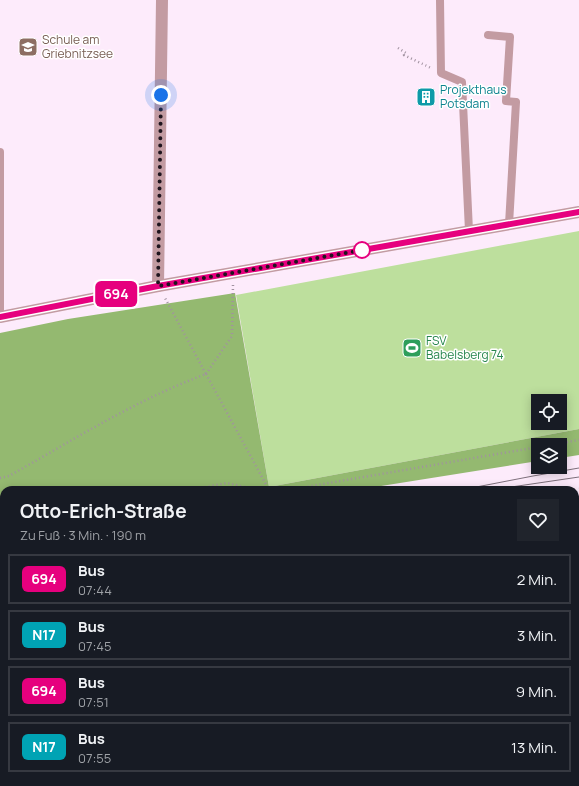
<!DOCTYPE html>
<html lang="de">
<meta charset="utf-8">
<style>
body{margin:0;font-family:Manrope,sans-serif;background:#20242c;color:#f1f3f6;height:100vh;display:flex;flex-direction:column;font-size:15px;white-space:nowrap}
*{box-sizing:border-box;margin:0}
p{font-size:13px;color:#9ea1a6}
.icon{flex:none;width:22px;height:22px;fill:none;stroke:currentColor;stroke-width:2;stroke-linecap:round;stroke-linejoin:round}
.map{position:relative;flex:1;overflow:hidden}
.panel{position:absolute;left:0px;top:486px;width:579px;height:300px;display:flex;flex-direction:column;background:#171b24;border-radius:12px 12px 0 0;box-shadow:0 2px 10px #0003}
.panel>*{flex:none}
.badge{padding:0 8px;border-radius:6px;font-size:14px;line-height:26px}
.buttons{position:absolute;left:531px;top:394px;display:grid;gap:8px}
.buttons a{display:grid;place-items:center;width:36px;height:36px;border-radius:0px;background:#171b24;box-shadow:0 2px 10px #0003;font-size:20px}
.you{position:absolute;width:20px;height:20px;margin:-10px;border:3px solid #fff;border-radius:50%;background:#1a73e8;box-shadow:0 0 0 6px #1a73e833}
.map>.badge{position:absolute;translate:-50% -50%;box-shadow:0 0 0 2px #fff}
.round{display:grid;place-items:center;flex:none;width:42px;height:42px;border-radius:0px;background:#20242c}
.headline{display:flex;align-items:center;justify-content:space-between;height:68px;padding:0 20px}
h1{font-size:19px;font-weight:700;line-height:30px}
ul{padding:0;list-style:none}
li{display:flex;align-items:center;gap:12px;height:50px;margin:0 8px 6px;padding:0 12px;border:2px solid #363941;border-radius:0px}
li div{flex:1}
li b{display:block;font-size:15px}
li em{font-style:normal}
li .badge{min-width:44px;font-weight:700;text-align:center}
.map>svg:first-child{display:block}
</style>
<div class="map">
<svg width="579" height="786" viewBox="0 0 579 786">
<rect width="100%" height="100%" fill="#fdebfb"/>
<!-- green -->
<g fill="#bddf9d" fill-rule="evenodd">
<path d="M579,231V429L269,487L236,295ZM538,401H560V423H538Z"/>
<polygon points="0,703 4,704 4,782 108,782 108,786 0,786"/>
</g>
<!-- forest -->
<g fill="#94b970">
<polygon points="235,293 269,487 579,429 579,455 560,458 560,445 538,445 538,461 356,490 4,490 4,540 0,541 0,333 68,319"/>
<polygon points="575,524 579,524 579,753 575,754"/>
<polygon points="0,599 4,599 4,704 0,703"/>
<polygon points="108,782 371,782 342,786 108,786"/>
</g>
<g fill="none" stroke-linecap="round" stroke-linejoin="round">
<!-- path -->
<g stroke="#a192a0" stroke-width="2.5" stroke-dasharray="1 3" stroke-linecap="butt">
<polyline points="398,48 406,53 404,55 431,68"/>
<polyline points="206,374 269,490"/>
<polyline points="206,374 232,336 233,285"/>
<polyline points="551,445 579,440"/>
<path d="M0,478L9,476C73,440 136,400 206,374L165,298"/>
<polyline points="189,490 227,483 258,490"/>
<polyline points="288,490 538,447"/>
<polyline points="0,515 4,515"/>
<polyline points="575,581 579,580"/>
<polyline points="0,660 4,660"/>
<polyline points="193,782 194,786"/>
</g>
<!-- service -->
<g stroke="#c39ba2" stroke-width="8">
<polyline points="440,0 441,73 462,82 469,231"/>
<polyline points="488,35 510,37 506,101 516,102 510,207 509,224"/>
<polyline points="0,317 0,152"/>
</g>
<!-- minor -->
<g stroke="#c39ba2" stroke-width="12">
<polyline points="158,286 162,0"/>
<polyline points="575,770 579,770"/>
<polyline points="456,786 487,782"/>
</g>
<!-- tertiary -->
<polyline stroke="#c39ba2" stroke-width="12" points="0,317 158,286 579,212"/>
<!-- tram -->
<g stroke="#7e707c" stroke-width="1">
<polyline points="461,490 533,476 579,468"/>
<polyline points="491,490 579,477"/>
<polyline points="0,560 4,559"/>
</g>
<!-- rail -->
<g stroke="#7e707c" stroke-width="3" stroke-dasharray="2 4" stroke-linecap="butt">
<polyline points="573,490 579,489"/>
<polyline points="575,499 579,499"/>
<polyline points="0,571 4,571"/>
<polyline points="0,580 4,580"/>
</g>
</g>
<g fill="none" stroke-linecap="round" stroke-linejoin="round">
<defs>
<polyline id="line" points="0,317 158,286 579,212"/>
</defs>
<!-- line casing -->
<use href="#line" stroke="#fff" stroke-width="9"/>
<!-- line -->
<use href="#line" stroke="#e6007e" stroke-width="6"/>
<!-- walk -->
<polyline stroke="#1f141e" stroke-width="4" stroke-dasharray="0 7.2" points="161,95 158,286 362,250"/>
</g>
<!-- icons -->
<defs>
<symbol id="school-square" viewBox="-11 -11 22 22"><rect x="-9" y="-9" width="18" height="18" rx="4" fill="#8d6e63" stroke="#fff"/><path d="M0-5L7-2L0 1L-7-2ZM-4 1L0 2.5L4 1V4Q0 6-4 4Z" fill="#fff"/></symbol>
<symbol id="building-square" viewBox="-11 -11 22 22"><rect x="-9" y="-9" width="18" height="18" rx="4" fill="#0f9aa8" stroke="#fff"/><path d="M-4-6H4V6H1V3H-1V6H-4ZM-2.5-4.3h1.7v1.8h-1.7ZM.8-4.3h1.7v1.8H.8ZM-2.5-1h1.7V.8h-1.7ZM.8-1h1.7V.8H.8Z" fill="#fff"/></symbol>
<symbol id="stadium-square" viewBox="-11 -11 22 22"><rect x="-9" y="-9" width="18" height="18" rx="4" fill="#2e9e5b" stroke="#fff"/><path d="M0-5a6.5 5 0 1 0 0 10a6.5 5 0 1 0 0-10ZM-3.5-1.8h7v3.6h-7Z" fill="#fff"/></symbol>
</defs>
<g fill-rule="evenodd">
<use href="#school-square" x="17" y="36" width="22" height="22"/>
<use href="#building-square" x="415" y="86" width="22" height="22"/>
<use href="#stadium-square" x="401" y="337" width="22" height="22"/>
</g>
<!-- markers -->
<circle fill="#fff" stroke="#e6007e" stroke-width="2" cx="362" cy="250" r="8"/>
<g text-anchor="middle" stroke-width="3" stroke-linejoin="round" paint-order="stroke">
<!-- education labels -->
<g font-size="12" fill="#785e54" stroke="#fff" text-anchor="start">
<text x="42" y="44">Schule am<tspan x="42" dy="14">Griebnitzsee</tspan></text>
</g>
<!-- culture labels -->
<g font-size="12" fill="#0d838f" stroke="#fff" text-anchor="start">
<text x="440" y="94">Projekthaus<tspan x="440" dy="14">Potsdam</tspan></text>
</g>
<!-- leisure labels -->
<g font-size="12" fill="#27864d" stroke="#fff" text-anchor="start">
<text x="426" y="345">FSV<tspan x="426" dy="14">Babelsberg 74</tspan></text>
</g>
</g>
</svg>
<div class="buttons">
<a><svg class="icon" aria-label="locate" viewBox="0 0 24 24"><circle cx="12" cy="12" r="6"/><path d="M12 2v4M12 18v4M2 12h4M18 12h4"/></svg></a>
<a><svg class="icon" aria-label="layers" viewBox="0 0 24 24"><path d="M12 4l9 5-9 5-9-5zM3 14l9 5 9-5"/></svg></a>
</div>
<div class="you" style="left:161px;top:95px"></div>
<b class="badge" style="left:116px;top:294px;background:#e6007e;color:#fff">694</b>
<section class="panel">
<div class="headline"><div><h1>Otto-Erich-Straße</h1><p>Zu Fuß · 3 Min. · 190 m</p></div><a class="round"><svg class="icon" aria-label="heart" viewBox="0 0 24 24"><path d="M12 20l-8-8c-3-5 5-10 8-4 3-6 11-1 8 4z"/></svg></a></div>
<ul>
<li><span class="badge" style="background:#e6007e;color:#fff">694</span><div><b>Bus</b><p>07:44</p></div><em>2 Min.</em></li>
<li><span class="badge" style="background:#00a3b4;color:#fff">N17</span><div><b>Bus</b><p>07:45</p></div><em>3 Min.</em></li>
<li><span class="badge" style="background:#e6007e;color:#fff">694</span><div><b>Bus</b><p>07:51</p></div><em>9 Min.</em></li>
<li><span class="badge" style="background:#00a3b4;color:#fff">N17</span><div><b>Bus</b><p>07:55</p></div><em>13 Min.</em></li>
</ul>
</section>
</div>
